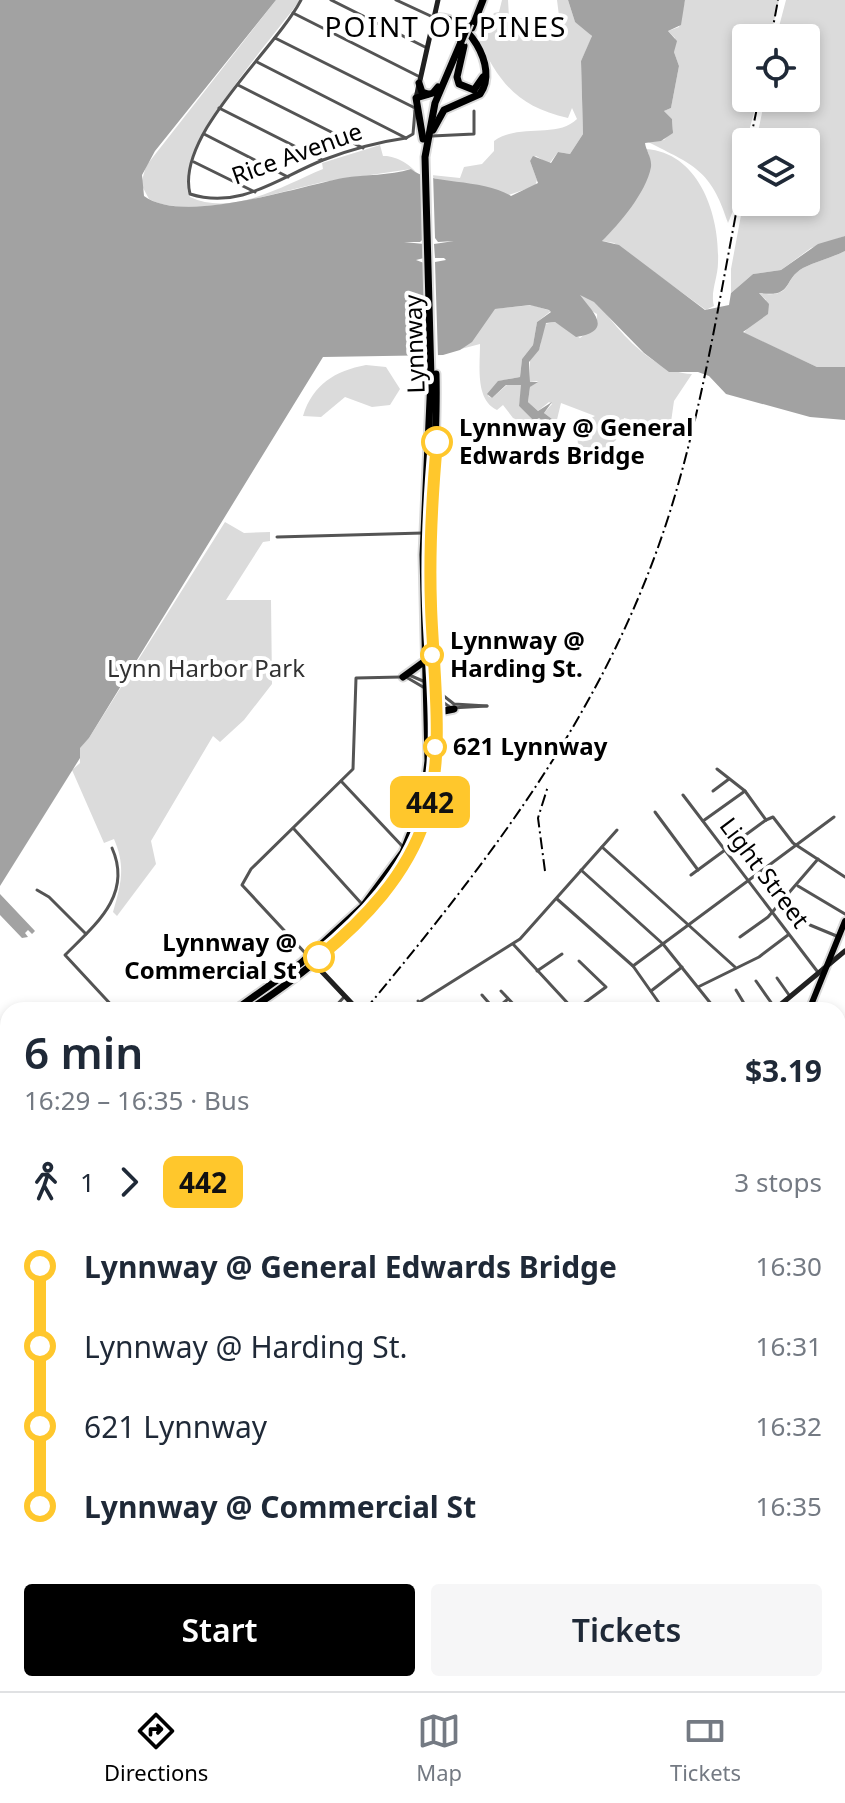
<!DOCTYPE html>
<meta charset="utf-8">
<style>
body{margin:0;font-family:"Noto Sans",sans-serif;background:#f6f6f7;color:#1f2937;height:100vh;display:flex;flex-direction:column;font-size:30px;white-space:nowrap}
*{box-sizing:border-box;margin:0}
p{font-size:26px;color:#747a83}
.icon{flex:none;width:44px;height:44px;fill:none;stroke:currentColor;stroke-width:2;stroke-linecap:round;stroke-linejoin:round}
.map{position:relative;flex:1;overflow:hidden}
.details{position:absolute;left:0px;top:1002px;width:846px;height:690px;display:flex;flex-direction:column;background:#fff;border-radius:24px 24px 0 0;box-shadow:0 4px 12px #0003}
.details>*{flex:none}
.badge{padding:0 16px;border-radius:12px;font-size:28px;line-height:52px}
.buttons{position:absolute;left:732px;top:24px;display:grid;gap:16px}
.buttons a{display:grid;place-items:center;width:88px;height:88px;border-radius:8px;background:#fff;box-shadow:0 4px 12px #0003;font-size:40px}
.map>.badge{position:absolute;translate:-50% -50%;box-shadow:0 0 0 4px #fff}
.legs{display:flex;align-items:center;gap:12px;height:88px;padding:0 24px;font-size:26px}
.legs p{margin-inline-start:auto}
.headline{display:flex;align-items:center;justify-content:space-between;height:136px;padding:0 24px}
h1{font-size:44px;font-weight:600;line-height:60px}
.button{display:flex;gap:16px;margin-top:auto;padding:16px 24px}
.button a{flex:1;height:92px;border-radius:8px;background:#000;color:#fff;font-size:32px;font-weight:600;line-height:92px;text-align:center}
.button a+a{background:#f6f6f7;color:#1f2937}
ul{padding:0 24px;list-style:none}
li{display:flex;align-items:center;gap:28px;height:80px;font-size:30px}
li i{display:grid;place-items:center;width:12px;height:100%;margin:0 10px;background:currentColor}
li i::after{content:'';width:20px;height:20px;margin:-10px;border:6px solid;border-radius:50%;background:#fff}
li p{margin-inline-start:auto}
li:first-child i{background:linear-gradient(#0000 50%,currentColor 0)}
li:last-child i{background:linear-gradient(currentColor 50%,#0000 0)}
.menu{display:flex;justify-content:space-around;align-items:center;height:112px;border-top:2px solid #e0e1e3;background:#fff;font-size:22px;color:#747a83}
.menu a{display:grid;justify-items:center;gap:4px}
.menu .selected{color:#000}
.map>svg:first-child{display:block}
</style>
<div class="map">
<svg width="845" height="1691" viewBox="0 0 845 1691">
<rect width="100%" height="100%" fill="#fff"/>
<!-- green -->
<g fill="#dbdbdb">
<path d="M276,0H300C275,36 167,155 190,197C233,217 284,185 323,169L322,163L380,145L383,156C395,155 412,165 419,176L411,169L323,182L238,203C213,205 172,212 149,199L141,184L146,166Z"/>
<path d="M502,0H508L509,18H546L549,22L559,16L557,0H568L575,22L587,28L592,37L581,61L583,134L570,154L558,152L549,164L536,156L530,161L537,180L535,186L497,199L422,174L460,178L464,167L482,164L494,151V141C518,123 557,139 577,119L572,108L568,118C518,107 499,83 478,38L494,13L499,12Z"/>
<path d="M685,0H779L770,38H746V98H758L746,142L737,201L728,223C711,169 693,165 648,142L664,140L673,130L672,119L664,111L671,108L679,66L674,52L675,38L668,31L679,27Z"/>
<polygon points="786,0 845,0 845,236 811,248 781,270 753,274 731,293 731,269 746,188 746,202 806,202 806,142 756,142 765,98 806,98 806,38 776,38"/>
<path d="M646,149C700,153 720,216 718,263C718,277 710,293 714,306L706,310L614,243L602,241C617,226 663,171 646,149Z"/>
<path d="M845,251V367H817L744,333L766,300L759,293C794,299 782,280 803,268C817,261 831,258 845,251Z"/>
<path d="M576,269C599,307 644,373 692,374L674,401L670,429L624,418L616,440L595,457L578,447L577,426L595,416L561,403L553,436L552,419L544,413L552,404L549,402L538,411L528,402L530,387L538,381L530,382V357L540,347L544,324L555,322L580,338L597,324V314L546,285Z"/>
<path d="M532,305L551,311L537,322L533,345L522,359L520,377L499,381L488,396L492,398L508,384L522,385L519,406L534,421L539,418L548,425V434L513,418L503,405L497,410C475,400 480,366 480,344L461,349L493,309Z"/>
<path d="M366,365L386,367L400,389L390,405L372,407L345,397L321,417L303,416C313,384 335,371 366,365Z"/>
<path d="M225,522L244,533L270,532V541L263,542L226,600H271L272,684L244,720L220,742L213,736L151,841L156,864L117,916L113,912C121,884 126,867 114,839L104,843L72,770L80,763V747L89,738Z"/>
<polygon points="845,1630 842,1660 845,1681 834,1690 814,1685 838,1684 838,1644"/>
</g>
<!-- water -->
<g fill="#a2a2a2">
<path d="M0,0H276L155,151L142,175L144,196C183,225 297,187 343,178C366,174 389,176 411,169C429,185 483,178 511,196L538,183L530,161L533,156L551,163L558,152L570,154L583,134L581,61L592,36L575,22L568,0H685L681,25L668,31L677,41L674,52L679,66L671,108L664,111L672,119L673,133L661,141L645,143C646,151 652,157 651,167C646,193 619,224 602,241L619,245L705,310L729,305L731,293L753,274L781,270L818,244L845,236V251C831,258 817,261 803,268C782,280 794,298 759,293L769,304L768,314L743,332L817,367H845V420L810,417L726,394L709,376L698,372H669L644,353L594,302L580,295C592,311 615,331 576,337L555,322L546,323L539,350L529,362L530,382H538L530,387L528,402L538,411L552,402L544,413L552,419L551,435L548,425L539,418L534,421L519,406L521,385H506L492,398L487,394L498,381L520,377L522,359L533,345L537,322L551,312L549,310L530,305L495,309L472,342L460,350L443,355L323,357L89,738L80,748V758L0,886Z"/>
<polygon points="0,894 35,931 32,934 28,930 25,933 28,937 22,938 0,915"/>
</g>
<!-- pier -->
<polygon fill="#fff" points="433,173 435,238 438,242 454,241 434,244 435,258 444,258 446,260 435,262 438,357 427,358 424,263 416,260 424,258 424,244 404,242 420,242 423,239 421,180 422,174"/>
<g fill="none" stroke-linecap="round" stroke-linejoin="round">
<defs>
<g id="primary">
<polyline points="809,1010 845,921"/>
<polyline points="838,1531 845,1530"/>
<polyline points="0,1542 8,1540"/>
<polyline points="513,1691 516,1684"/>
</g>
<g id="trunk">
<polyline points="472,28 483,0"/>
<polyline points="464,46 457,77 459,84 474,90 483,77"/>
<polyline points="419,83 422,92 428,94"/>
<path d="M433,130L444,110L480,94C500,68 466,13 435,18"/>
<polyline points="423,139 416,98 433,93 438,87"/>
<polyline points="403,677 425,661"/>
<polyline points="434,713 454,709"/>
<polyline points="235,1010 301,963 363,906 403,852 423,801 428,761 423,555 431,378 425,157 435,103 461,42"/>
<path d="M249,1010C327,959 418,885 433,787C442,724 431,655 430,592C429,519 438,447 436,374"/>
<polyline points="0,1244 8,1225"/>
<polyline points="0,1263 8,1244"/>
</g>
</defs>
<!-- primary casing -->
<use href="#primary" stroke="#dbdbdb" stroke-width="10"/>
<!-- trunk casing -->
<use href="#trunk" stroke="#dbdbdb" stroke-width="11"/>
<!-- pedestrian -->
<polyline stroke="#545454" stroke-width="2" points="0,1477 8,1480"/>
<!-- minor -->
<g stroke="#545454" stroke-width="3">
<path d="M301,0C275,50 175,135 190,194C240,210 278,178 323,160C349,150 378,142 406,138"/>
<polyline points="331,0 427,48"/>
<polyline points="396,0 435,18"/>
<polyline points="293,13 420,77"/>
<polyline points="275,38 415,108"/>
<polyline points="257,62 406,138"/>
<polyline points="238,85 363,148"/>
<polyline points="219,108 322,160"/>
<polyline points="204,134 288,177"/>
<polyline points="432,136 474,134 474,111"/>
<polyline points="406,138 413,134 415,110"/>
<polyline points="194,162 255,192"/>
<polyline points="277,537 423,533"/>
<polyline points="409,675 423,681"/>
<polyline points="406,677 423,687"/>
<polyline points="436,690 454,704 487,706"/>
<polyline points="429,692 451,708 487,706"/>
<polyline points="717,769 745,791 766,820"/>
<polyline points="341,781 404,848"/>
<polyline points="713,791 729,779"/>
<polyline points="683,795 817,971"/>
<polyline points="655,812 698,870"/>
<polyline points="766,820 773,817 793,843 845,877"/>
<polyline points="703,821 745,791"/>
<polyline points="294,829 361,903"/>
<polyline points="602,847 735,967"/>
<path d="M112,848C133,895 95,925 65,955L116,1010"/>
<polyline points="581,870 663,944 716,1010"/>
<polyline points="691,875 766,820"/>
<polyline points="798,886 845,914"/>
<polyline points="37,890 49,897 86,934"/>
<polyline points="557,899 633,966 664,1010"/>
<polyline points="810,925 839,937"/>
<polyline points="740,937 768,917 818,859"/>
<polyline points="513,944 574,1010"/>
<polyline points="307,955 242,885 251,869 353,769 356,678 401,677"/>
<polyline points="633,966 834,817"/>
<polyline points="537,971 562,954"/>
<polyline points="777,978 789,995"/>
<polyline points="756,981 775,1008"/>
<polyline points="698,987 759,957 788,935"/>
<polyline points="736,990 748,1010"/>
<polyline points="501,991 519,1010"/>
<polyline points="651,991 682,967"/>
<polyline points="482,995 495,1010 508,999"/>
<polyline points="418,1001 424,1010"/>
<polyline points="147,1005 152,1010"/>
<polyline points="811,1005 817,1010"/>
<polyline points="463,1006 466,1010"/>
<polyline points="332,1010 345,996"/>
<polyline points="407,1010 520,939 617,830"/>
<polyline points="559,1010 567,1003"/>
<polyline points="575,1010 606,987 579,961"/>
<polyline points="618,1010 623,1010"/>
<polyline points="838,1026 845,1032"/>
<polyline points="3,1057 8,1062"/>
<polyline points="838,1120 845,1114"/>
<polyline points="0,1124 8,1129"/>
<polyline points="838,1183 845,1190"/>
<polyline points="838,1324 845,1329"/>
<polyline points="838,1448 845,1475"/>
<polyline points="0,1499 8,1483"/>
<polyline points="838,1589 845,1607"/>
<polyline points="2,1627 8,1645"/>
<polyline points="0,1673 8,1672"/>
<polyline points="101,1684 103,1690"/>
<polyline points="250,1684 265,1691"/>
<polyline points="759,1684 760,1691"/>
<polyline points="270,1691 271,1684"/>
<polyline points="318,1691 319,1684"/>
<polyline points="355,1691 356,1684"/>
<polyline points="392,1691 393,1684"/>
<polyline points="430,1691 431,1684"/>
</g>
<!-- tertiary -->
<g stroke="#545454" stroke-width="4">
<polyline points="0,1281 8,1285"/>
<polyline points="0,1558 8,1560"/>
<polyline points="838,1619 845,1608"/>
<polyline points="664,1684 675,1691"/>
<polyline points="727,1684 735,1691"/>
<polyline points="796,1691 798,1684"/>
</g>
<!-- secondary -->
<g stroke="#212121" stroke-width="5">
<polyline points="416,98 438,0"/>
<polyline points="308,957 358,1010"/>
<polyline points="774,1010 845,951"/>
<polyline points="838,1355 845,1350"/>
<polyline points="838,1391 845,1388"/>
<polyline points="0,1411 8,1414"/>
<polyline points="0,1523 8,1525"/>
<polyline points="2,1627 8,1578"/>
<polyline points="484,1684 501,1691"/>
<polyline points="34,1691 39,1684"/>
<polyline points="624,1691 627,1684"/>
</g>
<!-- primary -->
<use href="#primary" stroke="#000" stroke-width="6"/>
<!-- trunk -->
<use href="#trunk" stroke="#000" stroke-width="7"/>
<!-- rail -->
<g stroke="#000" stroke-width="2" stroke-dasharray="12 4 2 4" stroke-linecap="butt">
<polyline points="771,38 778,0"/>
<polyline points="750,142 759,98"/>
<polyline points="545,871 538,818 548,786"/>
<path d="M365,1010C492,857 606,710 668,518C705,402 722,281 746,162"/>
<polyline points="0,1450 8,1440"/>
</g>
<defs>
<polyline id="trunk-bridge" points="461,42 469,23"/>
</defs>
<!-- trunk-bridge casing -->
<use href="#trunk-bridge" stroke="#dbdbdb" stroke-width="11" stroke-linecap="butt"/>
<!-- trunk-bridge -->
<use href="#trunk-bridge" stroke="#000" stroke-width="7"/>
</g>
<g fill="none" stroke-linecap="round" stroke-linejoin="round">
<defs>
<path id="line-1" d="M319,957C364,920 407,875 425,819C446,757 433,671 431,606C429,552 432,497 437,442"/>
</defs>
<!-- line-1 casing -->
<use href="#line-1" stroke="#fff" stroke-width="18"/>
<!-- line-1 -->
<use href="#line-1" stroke="#ffc72c" stroke-width="12"/>
</g>
<!-- markers -->
<g fill="#fff" stroke="#ffc72c" stroke-width="4">
<circle cx="437" cy="442" r="14"/>
<circle cx="432" cy="655" r="10"/>
<circle cx="435" cy="747" r="10"/>
<circle cx="319" cy="957" r="14"/>
</g>
<g text-anchor="middle" stroke-width="8" stroke-linejoin="round" paint-order="stroke">
<!-- street labels -->
<g font-size="24" fill="#000" stroke="#fff">
<text transform="translate(297 154) rotate(-20)" y="8">Rice Avenue</text>
<text transform="translate(415 344) rotate(-92)" y="8">Lynnway</text>
<text transform="translate(764 873) rotate(53)" y="8">Light Street</text>
</g>
<!-- stop labels -->
<g font-size="24" font-weight="bold" fill="#000" stroke="#fff" text-anchor="start">
<text x="459" y="436">Lynnway @ General<tspan x="459" dy="28">Edwards Bridge</tspan></text>
<text x="450" y="649">Lynnway @<tspan x="450" dy="28">Harding St.</tspan></text>
<text x="453" y="755">621 Lynnway</text>
<text x="297" y="951" text-anchor="end">Lynnway @<tspan x="297" dy="28">Commercial St</tspan></text>
</g>
<!-- park labels -->
<g font-size="24" fill="#323232" stroke="#fff">
<text x="206" y="677">Lynn Harbor Park</text>
</g>
<!-- quarter labels -->
<g font-size="28" letter-spacing="2" fill="#000" stroke="#fff">
<text x="446" y="37">POINT OF PINES</text>
</g>
</g>
</svg>
<div class="buttons">
<a><svg class="icon" aria-label="locate" viewBox="0 0 24 24"><circle cx="12" cy="12" r="6"/><path d="M12 2v4M12 18v4M2 12h4M18 12h4"/></svg></a>
<a><svg class="icon" aria-label="layers" viewBox="0 0 24 24"><path d="M12 4l9 5-9 5-9-5zM3 14l9 5 9-5"/></svg></a>
</div>
<b class="badge" style="left:430px;top:802px;background:#ffc72c;color:#111">442</b>
<section class="details">
<div class="headline"><div><h1>6 min</h1><p>16:29 – 16:35 · Bus</p></div><b>$3.19</b></div>
<div class="legs"><svg class="icon" aria-label="walk" viewBox="0 0 24 24"><circle cx="13" cy="4" r="2"/><path d="M13 8l-2 6 4 7M11 14l-3 7M7 12l3-4h3l4 4"/></svg>1<svg class="icon" aria-label="forward" viewBox="0 0 24 24"><path d="M9 5l7 7-7 7"/></svg><b class="badge" style="background:#ffc72c;color:#111">442</b><p>3 stops</p></div>
<ul>
<li><i style="color:#ffc72c"></i><b>Lynnway @ General Edwards Bridge</b><p>16:30</p></li>
<li><i style="color:#ffc72c"></i><span>Lynnway @ Harding St.</span><p>16:31</p></li>
<li><i style="color:#ffc72c"></i><span>621 Lynnway</span><p>16:32</p></li>
<li><i style="color:#ffc72c"></i><b>Lynnway @ Commercial St</b><p>16:35</p></li>
</ul>
<div class="button"><a>Start</a><a>Tickets</a></div>
</section>
</div>
<nav class="menu">
<a class="selected"><svg class="icon" aria-label="directions" viewBox="0 0 24 24"><path d="M12 3l9 9-9 9-9-9zM9 14v-3h6M13 9l2 2-2 2"/></svg>Directions</a>
<a><svg class="icon" aria-label="map" viewBox="0 0 24 24"><path d="M3 6l6-2 6 2 6-2v14l-6 2-6-2-6 2zM9 4v14M15 6v14"/></svg>Map</a>
<a><svg class="icon" aria-label="tickets" viewBox="0 0 24 24"><path d="M3 7h18v10H3zM15 7v10"/></svg>Tickets</a>
</nav>
